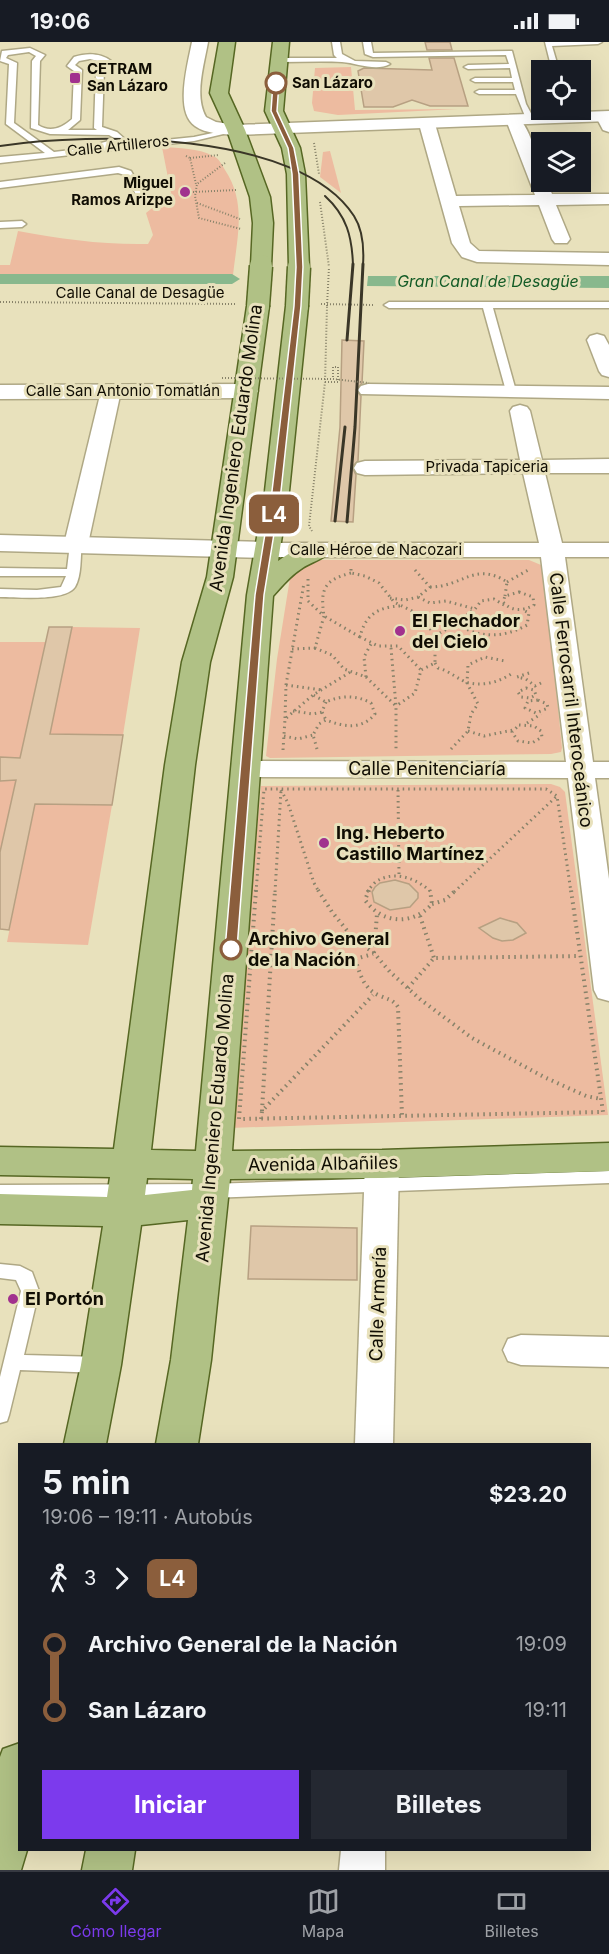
<!DOCTYPE html>
<html lang="es">
<meta charset="utf-8">
<style>
body{margin:0;font-family:Inter,sans-serif;background:#242831;color:#f1f3f6;height:100vh;display:flex;flex-direction:column;font-size:22px;white-space:nowrap}
*{box-sizing:border-box;margin:0}
p{font-size:20px;color:#9ea1a6}
.icon{flex:none;width:33px;height:33px;fill:none;stroke:currentColor;stroke-width:2;stroke-linecap:round;stroke-linejoin:round}
.map{position:relative;flex:1;overflow:hidden}
.panel{position:absolute;left:18px;top:1401px;width:573px;height:408px;display:flex;flex-direction:column;background:#171b24;border-radius:0px;box-shadow:0 6px 24px #0002}
.panel>*{flex:none}
.badge{padding:0 12px;border-radius:9px;font-size:21px;line-height:39px}
.tools{position:absolute;left:531px;top:18px;display:grid;gap:12px}
.tools a{display:grid;place-items:center;width:60px;height:60px;border-radius:0px;background:#171b24;box-shadow:0 6px 24px #0002;font-size:30px}
.map>.badge{position:absolute;translate:-50% -50%;box-shadow:0 0 0 3px #fff}
.legs{display:flex;align-items:center;gap:9px;height:66px;padding:0 24px;font-size:20px}
.legs p{margin-inline-start:auto}
.overview{display:flex;align-items:center;justify-content:space-between;height:102px;padding:0 24px}
h1{font-size:33px;font-weight:700;line-height:45px}
.action{display:flex;gap:12px;margin-top:auto;padding:12px 24px}
.action a{flex:1;height:69px;border-radius:0px;background:#7c3aed;color:#fff;font-size:24px;font-weight:700;line-height:69px;text-align:center}
.action a+a{background:#242831;color:#f1f3f6}
ul{padding:0 24px;list-style:none}
li{display:flex;align-items:center;gap:21px;height:66px;font-size:22px}
li i{display:grid;place-items:center;width:9px;height:100%;margin:0 8px;background:currentColor}
li i::after{content:'';width:15px;height:15px;margin:-8px;border:4px solid;border-radius:50%;background:#171b24}
li p{margin-inline-start:auto}
li:first-child i{background:linear-gradient(#0000 50%,currentColor 0)}
li:last-child i{background:linear-gradient(currentColor 50%,#0000 0)}
.status{display:flex;justify-content:space-between;align-items:center;height:42px;padding:0 30px;background:#171b24;direction:ltr}
.status svg{height:16px;fill:currentColor}
.tabs{display:flex;justify-content:space-around;align-items:center;height:84px;border-top:2px solid #363941;background:#171b24;font-size:16px;color:#9ea1a6}
.tabs a{display:grid;justify-items:center;gap:3px}
.tabs .on{color:#7c3aed}
.map>svg:first-child{display:block}
</style>
<div class="status"><b>19:06</b><svg viewBox="0 0 49 12"><path d="M0 12V9h3v3zM5 12V6h3v6zM10 12V3h3v9zM15 12V0h3v12zM26 1h20v11H26zM47 4h2v5h-2z"/></svg></div>
<div class="map">
<svg width="609" height="1828" viewBox="0 0 609 1828">
<rect width="100%" height="100%" fill="#e8e1bc"/>
<!-- green -->
<g fill="#edbba0">
<polygon points="351,25 355,68 458,67 338,73 314,69 312,61 315,26"/>
<path d="M162,105C179,106 198,106 213,114C219,116 222,123 225,128C247,161 237,196 233,233H0V223H10L18,189C62,197 103,203 148,202L153,193L146,171L171,151Z"/>
<polygon points="330,109 341,151 320,135 323,110"/>
<polygon points="311,518 529,518 541,523 544,527 562,706 561,710 551,712 270,716 266,714 277,617 290,536 291,529"/>
<polygon points="72,585 140,586 123,693 50,692"/>
<polygon points="0,600 46,600 20,716 0,715"/>
<polygon points="16,738 0,810 0,739"/>
<polygon points="551,742 560,745 565,750 608,1073 230,1086 261,744"/>
<polygon points="35,762 112,763 88,903 7,900"/>
</g>
<!-- water -->
<polygon fill="#88b88d" points="368,234 609,234 609,246 367,244"/>
<g fill="none" stroke-linecap="round" stroke-linejoin="round">
<!-- canal -->
<polygon fill="#88b88d" fill-rule="evenodd" points="0,232 232,232 240,237 232,242 0,242"/>
</g>
<!-- building -->
<g fill="#dfc7a9" stroke="#b7a082" stroke-width="1.5">
<polygon points="425,0 450,0 452,8 427,8"/>
<polygon points="429,16 454,16 468,64 430,64 412,58 393,65 364,65 358,29 364,26 432,28"/>
<polygon points="342,298 364,299 362,341 356,348 361,354 358,419 352,425 356,433 353,480 331,479 340,385"/>
<polygon points="49,585 72,585 50,692 123,693 112,763 35,762 9,888 0,887 0,810 16,738 0,739 0,715 20,716"/>
<polygon points="395,838 409,842 418,851 418,856 410,865 390,868 374,860 372,850 375,845 380,841"/>
<polygon points="500,876 517,881 526,891 513,898 502,899 493,896 479,886"/>
<polygon points="251,1184 357,1186 357,1238 248,1237"/>
</g>
<g fill="none" stroke-linecap="round" stroke-linejoin="round">
<defs>
<g id="lane">
<path d="M332,0H340L342,12L355,19L386,20L390,22C376,30 357,21 342,20C322,19 300,20 279,20L275,18L279,16H337L334,13Z"/>
<polygon points="363,0 371,0 373,11 512,9 526,62 534,77 527,79 516,52 479,52 475,50 479,48 515,48 513,40 475,40 471,38 475,36 512,36 510,26 468,27 464,25 468,23 509,22 506,13 373,15 365,12"/>
<polygon points="545,0 602,0 598,2 552,4 559,28 552,28"/>
<path d="M30,6L45,13L40,19L38,83C50,91 62,86 72,77L74,29L67,24L74,15C87,11 100,11 111,19L104,27L102,85L117,90L126,98L116,103L194,95L236,86L240,88L194,99L0,121V115L45,111L6,82L9,22L0,19L2,9ZM29,10L36,14L32,19L31,86L50,92L109,93L116,97L79,107L54,110L14,81L17,21L6,16L8,13ZM90,17L102,20L96,27L94,86L97,88H68L80,78L82,28L75,23L79,19Z"/>
<polygon points="119,125 131,129 145,154 144,156 138,156 125,133 118,131 0,146 0,140"/>
<polygon points="0,180 22,179 26,182 22,185 0,186"/>
<polygon points="609,260 609,266 493,266 516,349 511,352 506,349 483,266 389,266 384,263 389,260"/>
<path d="M76,499L82,502C80,515 82,533 75,545C65,560 17,555 0,555V547L37,548L61,545L66,534H0V526L67,527L70,502Z"/>
<polygon points="609,1129 609,1141 210,1156 0,1157 0,1143 210,1142"/>
<polygon points="0,1222 20,1224 32,1230 39,1249 24,1313 101,1315 108,1318 110,1323 108,1328 101,1331 20,1328 9,1373 7,1379 0,1381 0,1335 21,1249 16,1238 0,1236"/>
</g>
<g id="street">
<polygon points="604,70 609,71 609,90 603,88 596,75"/>
<path d="M514,73C528,77 542,126 542,140H547L552,152H609V162L556,163L570,197L567,201H555L552,197L539,163L459,164L470,201L479,209L609,211V223L477,220L462,215L452,201L419,82L427,77L435,82L456,154L535,153L506,78Z"/>
<polygon points="597,292 604,294 609,303 609,335 602,333 599,329 587,298 590,294"/>
<polygon points="368,342 609,345 609,357 361,352 358,348 361,344"/>
<polygon points="111,343 118,345 121,349 88,502 84,507 76,509 68,507 64,502 101,349 104,345"/>
<polygon points="520,363 527,365 530,369 542,418 609,417 609,431 545,431 562,501 609,501 609,515 565,515 593,720 609,720 609,736 595,736 609,837 609,959 598,956 594,948 568,736 246,735 236,733 233,727 236,721 246,719 566,720 541,515 268,515 260,513 256,508 260,503 268,501 539,501 523,431 365,433 357,431 354,426 357,421 365,419 520,418 510,369 513,365"/>
<polygon points="382,1109 394,1113 399,1122 393,1402 355,1402 365,1122 370,1113"/>
<polygon points="521,1293 609,1295 609,1325 521,1323 508,1319 503,1308 508,1297"/>
<polygon points="341,1808 385,1808 385,1828 339,1828"/>
</g>
<g id="secondary">
<path d="M192,0H208C204,23 194,54 206,75L216,80L236,83L609,69V79L236,93C223,92 206,92 195,84C174,70 188,21 192,0Z"/>
<polygon points="247,342 255,344 258,349 255,354 247,356 0,357 0,343"/>
<polygon points="0,493 268,500 277,503 281,508 277,513 268,516 0,509"/>
</g>
<g id="primary">
<polygon points="219,0 235,0 228,51 245,88 270,155 273,181 271,224 268,228 254,228 251,224 253,181 250,155 227,88 210,51"/>
<polygon points="273,0 289,0 283,69 300,106 305,132 309,225 306,229 292,229 289,225 287,132 282,106 265,69"/>
<path d="M258,258L265,260L269,264L233,535L210,620L195,723L151,1108L196,1109L247,553L265,449L286,264L290,260L297,258L304,260L308,264L289,449L278,519C292,509 309,499 326,504L330,509C324,518 310,520 301,527C290,534 282,544 273,554L232,1109L382,1108L609,1101V1129L382,1136L230,1137L211,1318L198,1402H156L171,1318L188,1178L141,1183L121,1323L106,1402H64L81,1323L103,1184L0,1182V1152L107,1155L110,1135L0,1133V1105L114,1107L165,723L182,620L207,535L247,264L251,260ZM147,1136L193,1137L192,1148L145,1153Z"/>
<polygon points="20,1701 20,1808 27,1808 21,1828 0,1828 0,1715 3,1707"/>
<polygon points="86,1808 135,1808 132,1828 82,1828"/>
</g>
</defs>
<!-- lane casing -->
<use href="#lane" stroke="#afa885" stroke-width="3"/>
<!-- street casing -->
<use href="#street" stroke="#afa885" stroke-width="3"/>
<!-- secondary casing -->
<use href="#secondary" stroke="#afa885" stroke-width="3"/>
<!-- primary casing -->
<use href="#primary" stroke="#566723" stroke-width="3"/>
<!-- path-far2 -->
<g stroke="#878269" stroke-width="2" stroke-dasharray="1 2" stroke-linecap="butt">
<polyline points="314,101 319,132"/>
<polyline points="186,114 190,116 196,142"/>
<polyline points="190,116 219,113"/>
<polyline points="225,121 197,142 195,154 199,176 241,187"/>
<polyline points="193,150 236,148"/>
<polyline points="320,160 329,225"/>
<polyline points="197,161 240,177"/>
<polyline points="0,260 235,262"/>
<polyline points="321,262 373,263"/>
<polyline points="325,340 338,340 338,325 333,325 333,337"/>
<polyline points="312,489 309,484 325,340 327,264"/>
</g>
<!-- path-far1 -->
<g stroke="#878269" stroke-width="3" stroke-dasharray="1.5 4" stroke-linecap="butt">
<polyline points="351,527 351,531 365,534 379,541 394,560 422,574 435,594 435,621 421,628 415,651 396,664"/>
<polyline points="415,528 430,545 418,555 430,561 446,559 475,567"/>
<path d="M351,531C324,538 320,547 324,574L360,595"/>
<polyline points="308,537 308,559 324,574 315,606 332,613 344,627 366,635 364,615 371,602"/>
<polyline points="507,540 530,527"/>
<path d="M430,545C462,545 475,519 507,540L505,554"/>
<path d="M519,550L533,555L534,563C523,569 512,570 503,560L505,554Z"/>
<polyline points="390,556 405,558 418,555"/>
<path d="M504,563L494,557L481,559L475,567L456,581C478,597 504,596 527,583L529,571L523,568"/>
<path d="M400,564C378,565 365,573 360,595L378,604H398L421,628"/>
<polyline points="435,594 455,582"/>
<polyline points="391,606 396,664"/>
<polyline points="292,607 315,606"/>
<path d="M435,621L438,626C450,629 460,639 469,641C484,644 499,640 511,632"/>
<polyline points="529,631 517,635 526,637 535,644 543,640"/>
<polyline points="366,635 396,664 396,708"/>
<polyline points="286,643 322,648"/>
<polygon points="526,646 534,648 536,653 530,656 521,655 518,650"/>
<polygon points="538,658 547,662 548,666 536,671 525,666 528,659"/>
<polyline points="326,660 322,670 326,678"/>
<polyline points="293,669 313,672 322,670"/>
<polyline points="285,676 286,643 304,541"/>
<polyline points="527,681 541,672"/>
<polygon points="519,683 534,684 541,689 542,695 532,701 518,699 512,690"/>
<polyline points="468,689 484,694 513,688"/>
<polyline points="284,694 298,697 313,693"/>
<path d="M317,707L313,693L319,682L326,678C344,685 362,688 375,672L371,661C356,653 342,653 326,660L313,653L352,629"/>
<polyline points="451,707 468,689 471,672 478,662 467,641 468,623 485,615 505,619"/>
<polyline points="283,708 285,677 313,653"/>
<polyline points="281,748 288,761 314,841 319,850"/>
<polyline points="398,748 399,834"/>
<polyline points="256,850 264,747 546,747 557,754 571,850"/>
<polyline points="275,850 281,748"/>
<path d="M367,850C370,846 374,841 377,839C395,828 418,837 431,850"/>
<polyline points="454,850 557,754"/>
</g>
<!-- path -->
<g stroke="#878269" stroke-width="4" stroke-dasharray="1.5 4.5" stroke-linecap="butt">
<polyline points="256,848 239,1077 603,1070 571,848"/>
<polyline points="318,848 332,870 354,897 374,911 390,930 421,958 472,996 544,1035 586,1054 601,1057"/>
<path d="M369,848L365,858C382,882 412,884 432,862L430,848"/>
<polyline points="432,862 445,858 456,848"/>
<polyline points="420,874 434,916"/>
<polyline points="374,911 377,872"/>
<path d="M355,917C360,931 363,946 378,953C386,957 393,957 398,965L402,1074"/>
<polyline points="271,918 355,917 373,912"/>
<polyline points="408,946 434,916 580,914"/>
<polyline points="262,1069 275,848"/>
<polyline points="261,1077 262,1069 373,953"/>
</g>
<!-- lane -->
<use href="#lane" fill="#fff" fill-rule="evenodd"/>
<!-- street -->
<use href="#street" fill="#fff" fill-rule="evenodd"/>
<!-- secondary -->
<use href="#secondary" fill="#fff" fill-rule="evenodd"/>
<!-- primary -->
<use href="#primary" fill="#b0c185" fill-rule="evenodd"/>
<!-- rail-far1 -->
<g stroke="#3a3627" stroke-width="2">
<path d="M0,104C90,90 299,88 354,174C363,188 364,208 363,223"/>
<path d="M325,154C347,174 352,195 353,223"/>
</g>
<!-- rail -->
<g stroke="#3a3627" stroke-width="3">
<polyline points="347,298 353,222"/>
<polyline points="335,479 345,385"/>
<polyline points="347,480 355,385 363,222"/>
</g>
<defs>
<g id="primary-bridge">
<polyline points="258,264 261,224"/>
<polyline points="297,264 299,225"/>
</g>
</defs>
<!-- primary-bridge casing -->
<use href="#primary-bridge" stroke="#566723" stroke-width="25" stroke-linecap="butt"/>
<!-- path-bridge -->
<g stroke="#878269" stroke-width="2" stroke-dasharray="1 2" stroke-linecap="butt">
<polyline points="327,264 329,225"/>
<polyline points="222,336 333,337 369,341"/>
</g>
<!-- primary-bridge -->
<use href="#primary-bridge" stroke="#b0c185" stroke-width="22"/>
</g>
<!-- line-1 -->
<polygon fill="#8b5e3c" stroke="#fff" stroke-width="1.5" points="276,39 279,41 277,69 294,106 299,132 303,225 301,264 281,449 264,553 237,907 231,911 225,907 255,553 272,449 294,264 296,225 292,132 288,106 271,69 273,41"/>
<!-- markers -->
<g fill="#a1318e" stroke="#e8e1bc" stroke-width="2">
<rect x="69" y="30" width="12" height="12" rx="3"/>
<circle cx="185" cy="150" r="6"/>
<circle cx="400" cy="589" r="6"/>
<circle cx="324" cy="801" r="6"/>
<circle cx="13" cy="1257" r="6"/>
</g>
<g fill="#fff" stroke="#8b5e3c" stroke-width="3">
<circle cx="276" cy="41" r="10"/>
<circle cx="231" cy="907" r="10"/>
</g>
<g text-anchor="middle" stroke-width="6" stroke-linejoin="round" paint-order="stroke">
<!-- far-poi labels -->
<g font-size="15" font-weight="bold" fill="#100d03" stroke="#e8e1bc" text-anchor="start">
<text x="87" y="32">CETRAM<tspan x="87" dy="17">San Lázaro</tspan></text>
<text x="173" y="146" text-anchor="end">Miguel<tspan x="173" dy="17">Ramos Arizpe</tspan></text>
</g>
<!-- far-stop labels -->
<g font-size="15" font-weight="bold" fill="#100d03" stroke="#e8e1bc" text-anchor="start">
<text x="292" y="46">San Lázaro</text>
</g>
<!-- far-street labels -->
<g font-size="15" fill="#100d03" stroke="#e8e1bc">
<text transform="translate(118 104) rotate(-6)" y="5">Calle Artilleros</text>
<text x="140" y="256">Calle Canal de Desagüe</text>
<text x="123" y="354">Calle San Antonio Tomatlán</text>
<text x="487" y="430">Privada Tapiceria</text>
<text x="376" y="513">Calle Héroe de Nacozari</text>
</g>
<!-- far-water labels -->
<g font-size="16" font-style="italic" fill="#135b26" stroke="#e8e1bc">
<text x="488" y="245">Gran Canal de Desagüe</text>
</g>
<!-- street labels -->
<g font-size="18" fill="#100d03" stroke="#e8e1bc">
<text transform="translate(236 406) rotate(-82)" y="6">Avenida Ingeniero Eduardo Molina</text>
<text transform="translate(571 658) rotate(83)" y="6">Calle Ferrocarril Interoceánico</text>
<text x="427" y="733">Calle Penitenciaría</text>
<text transform="translate(215 1076) rotate(-85)" y="6">Avenida Ingeniero Eduardo Molina</text>
<text transform="translate(323 1122) rotate(-1)" y="6">Avenida Albañiles</text>
<text transform="translate(378 1262) rotate(-88)" y="6">Calle Armería</text>
</g>
<!-- poi labels -->
<g font-size="18" font-weight="bold" fill="#100d03" stroke="#e8e1bc" text-anchor="start">
<text x="412" y="585">El Flechador<tspan x="412" dy="21">del Cielo</tspan></text>
<text x="336" y="797">Ing. Heberto<tspan x="336" dy="21">Castillo Martínez</tspan></text>
<text x="25" y="1263">El Portón</text>
</g>
<!-- stop labels -->
<g font-size="18" font-weight="bold" fill="#100d03" stroke="#e8e1bc" text-anchor="start">
<text x="248" y="903">Archivo General<tspan x="248" dy="21">de la Nación</tspan></text>
</g>
</g>
</svg>
<div class="tools">
<a><svg class="icon" aria-label="locate" viewBox="0 0 24 24"><circle cx="12" cy="12" r="6"/><path d="M12 2v4M12 18v4M2 12h4M18 12h4"/></svg></a>
<a><svg class="icon" aria-label="layers" viewBox="0 0 24 24"><path d="M12 4l9 5-9 5-9-5zM3 14l9 5 9-5"/></svg></a>
</div>
<b class="badge" style="left:274px;top:472px;background:#8b5e3c;color:#fff">L4</b>
<section class="panel">
<div class="overview"><div><h1>5 min</h1><p>19:06 – 19:11 · Autobús</p></div><b>$23.20</b></div>
<div class="legs"><svg class="icon" aria-label="walk" viewBox="0 0 24 24"><circle cx="13" cy="4" r="2"/><path d="M13 8l-2 6 4 7M11 14l-3 7M7 12l3-4h3l4 4"/></svg>3<svg class="icon" aria-label="forward" viewBox="0 0 24 24"><path d="M9 5l7 7-7 7"/></svg><b class="badge" style="background:#8b5e3c;color:#fff">L4</b></div>
<ul>
<li><i style="color:#8b5e3c"></i><b>Archivo General de la Nación</b><p>19:09</p></li>
<li><i style="color:#8b5e3c"></i><b>San Lázaro</b><p>19:11</p></li>
</ul>
<div class="action"><a>Iniciar</a><a>Billetes</a></div>
</section>
</div>
<nav class="tabs">
<a class="on"><svg class="icon" aria-label="directions" viewBox="0 0 24 24"><path d="M12 3l9 9-9 9-9-9zM9 14v-3h6M13 9l2 2-2 2"/></svg>Cómo llegar</a>
<a><svg class="icon" aria-label="map" viewBox="0 0 24 24"><path d="M3 6l6-2 6 2 6-2v14l-6 2-6-2-6 2zM9 4v14M15 6v14"/></svg>Mapa</a>
<a><svg class="icon" aria-label="tickets" viewBox="0 0 24 24"><path d="M3 7h18v10H3zM15 7v10"/></svg>Billetes</a>
</nav>
